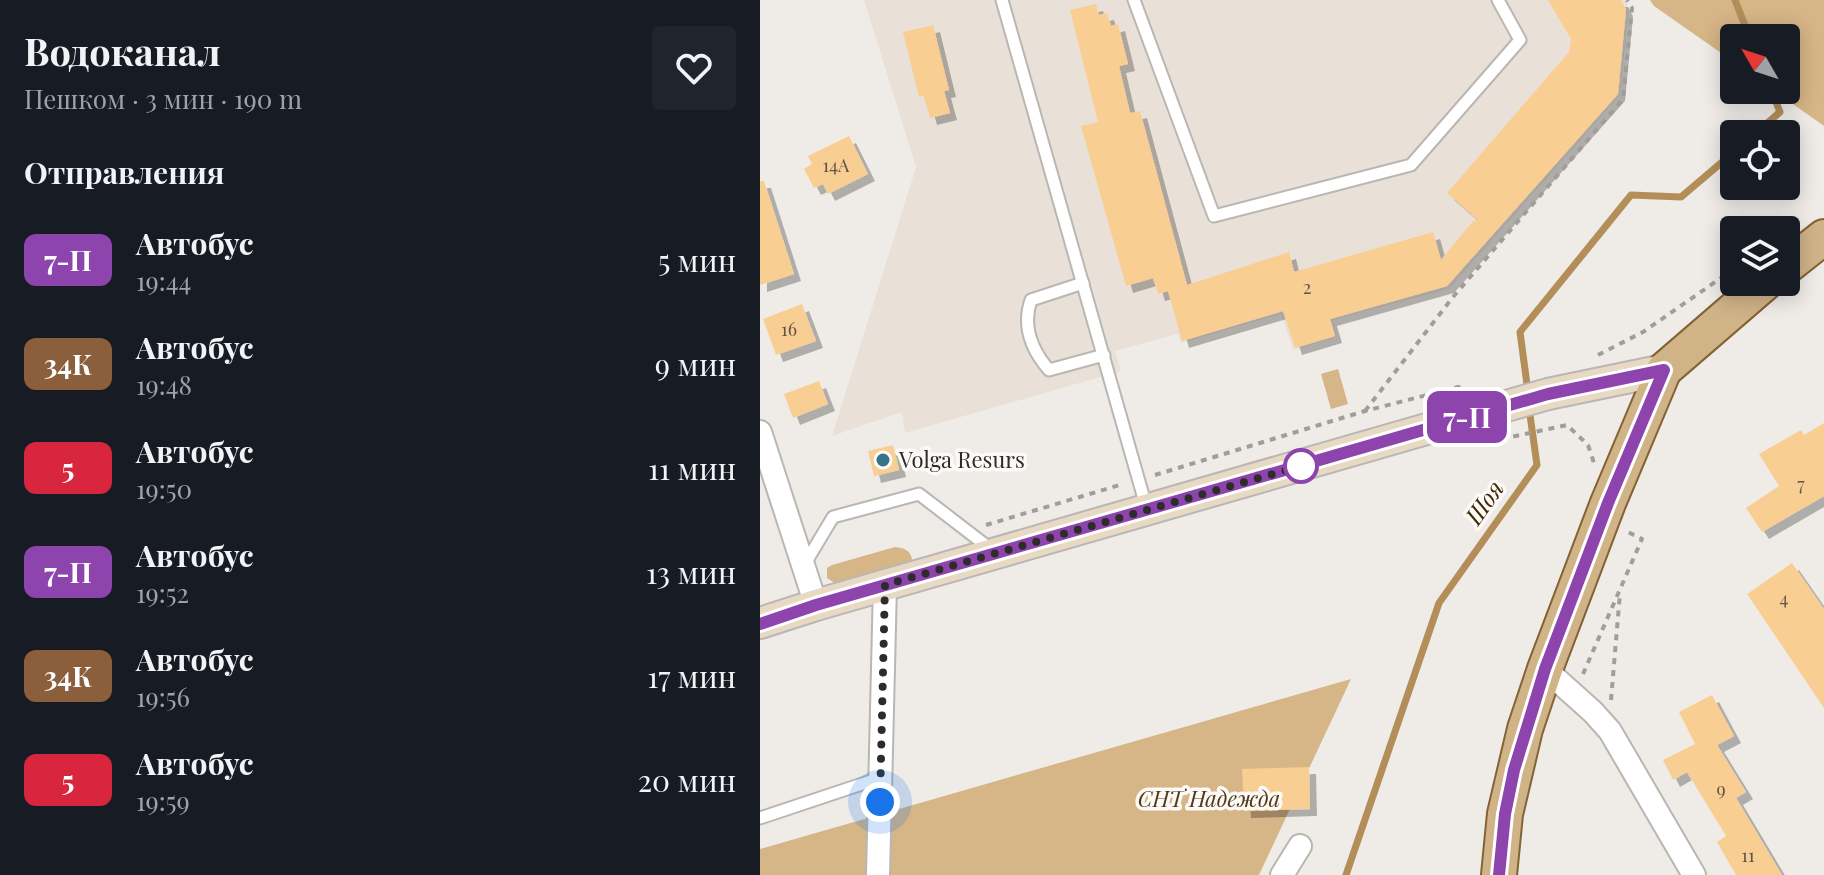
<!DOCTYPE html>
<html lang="ru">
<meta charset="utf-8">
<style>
body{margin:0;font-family:"Playfair Display",serif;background:#20242c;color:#f1f3f6;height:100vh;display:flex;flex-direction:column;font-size:30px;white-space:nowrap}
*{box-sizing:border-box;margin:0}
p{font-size:26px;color:#9ea1a6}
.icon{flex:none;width:44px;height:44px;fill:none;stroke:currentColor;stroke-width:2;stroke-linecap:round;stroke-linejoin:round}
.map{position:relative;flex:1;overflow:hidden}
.side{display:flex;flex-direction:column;background:#171b24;width:760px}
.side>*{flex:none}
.badge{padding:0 16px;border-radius:12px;font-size:28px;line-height:52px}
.needle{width:52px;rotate:309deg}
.buttons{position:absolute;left:960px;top:24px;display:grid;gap:16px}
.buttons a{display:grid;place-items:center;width:80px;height:80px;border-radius:8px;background:#171b24;box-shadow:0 4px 20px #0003;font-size:40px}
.you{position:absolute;width:40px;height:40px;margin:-20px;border:6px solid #fff;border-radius:50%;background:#1a73e8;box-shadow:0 0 0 12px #1a73e833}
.map>.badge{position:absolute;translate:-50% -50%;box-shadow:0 0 0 4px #fff}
h2{padding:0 24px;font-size:30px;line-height:72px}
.round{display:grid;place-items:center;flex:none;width:84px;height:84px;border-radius:8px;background:#20242c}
.head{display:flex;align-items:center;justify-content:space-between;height:136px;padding:0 24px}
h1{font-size:38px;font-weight:700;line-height:60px}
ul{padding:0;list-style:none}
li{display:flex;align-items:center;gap:24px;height:104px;padding:0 24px}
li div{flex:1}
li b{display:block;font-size:30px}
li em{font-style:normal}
li .badge{min-width:88px;font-weight:700;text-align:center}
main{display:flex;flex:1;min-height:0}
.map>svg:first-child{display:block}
</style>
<main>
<section class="side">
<div class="head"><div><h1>Водоканал</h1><p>Пешком · 3 мин · 190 m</p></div><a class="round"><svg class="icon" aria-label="heart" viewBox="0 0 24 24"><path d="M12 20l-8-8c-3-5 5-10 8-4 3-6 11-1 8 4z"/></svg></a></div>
<h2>Отправления</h2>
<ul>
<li><span class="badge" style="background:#8e44ad;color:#fff">7-П</span><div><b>Автобус</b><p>19:44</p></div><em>5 мин</em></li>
<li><span class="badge" style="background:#8b5e3c;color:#fff">34К</span><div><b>Автобус</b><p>19:48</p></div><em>9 мин</em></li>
<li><span class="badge" style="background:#d7263d;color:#fff">5</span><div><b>Автобус</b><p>19:50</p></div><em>11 мин</em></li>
<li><span class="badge" style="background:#8e44ad;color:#fff">7-П</span><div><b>Автобус</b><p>19:52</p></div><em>13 мин</em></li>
<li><span class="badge" style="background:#8b5e3c;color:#fff">34К</span><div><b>Автобус</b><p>19:56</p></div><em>17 мин</em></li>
<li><span class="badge" style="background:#d7263d;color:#fff">5</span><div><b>Автобус</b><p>19:59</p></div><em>20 мин</em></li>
</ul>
</section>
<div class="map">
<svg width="1064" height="875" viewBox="0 0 1064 875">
<defs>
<filter id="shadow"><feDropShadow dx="7" dy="7" stdDeviation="0" flood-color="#0004"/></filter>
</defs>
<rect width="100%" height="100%" fill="#efece8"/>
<!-- built -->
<polygon fill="#e9e1d7" points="104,0 865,0 869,8 860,95 689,289 573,320 577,337 533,350 521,314 421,343 418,334 355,351 361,371 145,433 142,412 72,436 156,167"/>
<!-- green -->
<g fill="#d6b587">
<polygon points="890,0 1064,0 1064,126 1013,90 1026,90 1026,38 974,38 974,62 894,6"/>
<polygon points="578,369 588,404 571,409 561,374"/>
<path d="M135,547C144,548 150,550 152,559L149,564L76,584L67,578V568L72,565Z"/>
<polygon points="591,679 499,875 0,875 0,849"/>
</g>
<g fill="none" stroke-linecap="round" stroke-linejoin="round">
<!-- stream -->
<g stroke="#b38e59" stroke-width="7">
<polyline points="975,0 990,38"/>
<polyline points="995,134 1020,112 1011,90"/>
<polyline points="768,392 760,332 871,195 921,197 974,152"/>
<polyline points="586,875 679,603 777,465 769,408"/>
</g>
</g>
<!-- building -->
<g fill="#f9ce93" filter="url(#shadow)">
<polygon points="788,0 861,0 866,9 858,94 687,286 570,319 575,336 535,348 523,311 422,341 408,291 398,294 393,278 366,286 321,126 338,122 310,10 336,4 339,15 347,13 351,26 358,24 368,64 359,66 370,113 380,111 427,285 529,252 534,272 673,232 681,260 713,221 718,220 687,193 809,52 811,39"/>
<polygon points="173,25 189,90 184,91 190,113 170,118 164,96 159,97 143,32"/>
<polygon points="89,136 108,174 68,194 63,184 54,188 44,169 52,164 48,156"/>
<polygon points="0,181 4,181 34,274 0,285"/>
<polygon points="42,304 56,341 16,355 3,319"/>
<polygon points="59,381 68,404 33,418 24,394"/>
<polygon points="1064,423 1064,496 1002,532 986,508 1019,486 999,454 1041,430 1044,435"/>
<polygon points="133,445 139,470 114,476 108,451"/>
<polygon points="1032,563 1064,609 1064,708 987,594"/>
<polygon points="952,695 974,736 957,745 986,792 976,798 1022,875 976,875 957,842 966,836 927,772 913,780 903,760 935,744 919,712"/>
<polygon points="549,767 550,809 484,811 482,769"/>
</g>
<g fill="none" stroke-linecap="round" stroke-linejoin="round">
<defs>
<g id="service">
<polyline points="242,0 386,506"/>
<polyline points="374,0 454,216 651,165 760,40 738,0"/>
<path d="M323,283L271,300C262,326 271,349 289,370L344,355"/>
<polyline points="43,567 73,517 159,494 232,550"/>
<polyline points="0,818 120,778"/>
</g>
<g id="minor">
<polyline points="0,432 56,605"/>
<polyline points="785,669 833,712 850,731 934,875"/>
<polyline points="118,875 125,585"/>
<polyline points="522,875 540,846"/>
</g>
<polyline id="secondary" points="0,623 56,605 788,394 904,370"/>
<g id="primary">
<polyline points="1026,267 1064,237"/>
<polyline points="739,875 745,814 765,729 785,669 848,503 904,370 1006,282"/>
</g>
</defs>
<!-- service casing -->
<use href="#service" stroke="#b9b6b3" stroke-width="15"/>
<!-- minor casing -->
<use href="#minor" stroke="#b9b6b3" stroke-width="26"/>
<!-- secondary casing -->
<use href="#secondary" stroke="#b9b6b3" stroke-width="34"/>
<!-- primary casing -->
<use href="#primary" stroke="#836334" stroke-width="38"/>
<!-- path -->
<g stroke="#a09d9b" stroke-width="4" stroke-dasharray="6 6" stroke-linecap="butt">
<polyline points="838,355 883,332 974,269"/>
<polyline points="605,411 693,297 863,99 872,8 867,0"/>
<polyline points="718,444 807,425 828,445 834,463"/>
<polyline points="395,475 605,411 698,387 705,389"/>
<polyline points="226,525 363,484"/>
<polyline points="823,674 882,539 868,532"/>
<polyline points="851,700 860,593"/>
</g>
<!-- service -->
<use href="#service" stroke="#fff" stroke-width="11"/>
<!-- minor -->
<use href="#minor" stroke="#fff" stroke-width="22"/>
<!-- secondary -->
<use href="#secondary" stroke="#e8d9c4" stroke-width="30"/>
<!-- primary -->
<use href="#primary" stroke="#d1b388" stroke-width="34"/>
</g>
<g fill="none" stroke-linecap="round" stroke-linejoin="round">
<defs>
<polyline id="line" points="0,624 56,605 788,394 904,370 848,503 785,669 754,770 745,814 739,875"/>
</defs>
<!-- line casing -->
<use href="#line" stroke="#fff" stroke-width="18"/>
<!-- line -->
<use href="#line" stroke="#8e44ad" stroke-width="12"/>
<!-- walk -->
<polyline stroke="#2d2c2b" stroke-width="8" stroke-dasharray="0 14.4" points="120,802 125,585 541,466"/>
</g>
<!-- markers -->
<circle fill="#37748b" stroke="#fcf9f6" stroke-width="3" cx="123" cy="460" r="8"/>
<circle fill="#fff" stroke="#8e44ad" stroke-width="4" cx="541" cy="466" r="16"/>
<g text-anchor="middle" stroke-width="7" stroke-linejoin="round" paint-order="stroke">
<!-- number labels -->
<g font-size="18" fill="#605445">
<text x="76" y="172">14А</text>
<text x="547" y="294">2</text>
<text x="29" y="336">16</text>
<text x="1041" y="491">7</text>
<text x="1024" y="605">4</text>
<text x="961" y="796">9</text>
<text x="988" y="862">11</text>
</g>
<!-- poi labels -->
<g font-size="22" fill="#2d2c2b" stroke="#fcf9f6" text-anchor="start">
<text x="139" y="468">Volga Resurs</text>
</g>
<!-- park labels -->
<g font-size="22" font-style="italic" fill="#503a19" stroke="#fcf9f6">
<text x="449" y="807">СНТ Надежда</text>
</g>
<!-- water labels -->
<g font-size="24" font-style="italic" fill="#3f2a07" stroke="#fcf9f6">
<text transform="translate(725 503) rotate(-55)" y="8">Шоя</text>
</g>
</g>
</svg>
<div class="buttons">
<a><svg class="needle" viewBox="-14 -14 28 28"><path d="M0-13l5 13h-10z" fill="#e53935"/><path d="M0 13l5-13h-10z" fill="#9ea1a6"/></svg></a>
<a><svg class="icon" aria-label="locate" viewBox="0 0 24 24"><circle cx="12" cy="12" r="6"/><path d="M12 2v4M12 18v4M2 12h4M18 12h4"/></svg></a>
<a><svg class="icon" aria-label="layers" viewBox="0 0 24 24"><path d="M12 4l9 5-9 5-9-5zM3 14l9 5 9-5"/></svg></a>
</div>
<div class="you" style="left:120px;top:802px"></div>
<b class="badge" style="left:707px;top:417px;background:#8e44ad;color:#fff">7-П</b>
</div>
</main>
